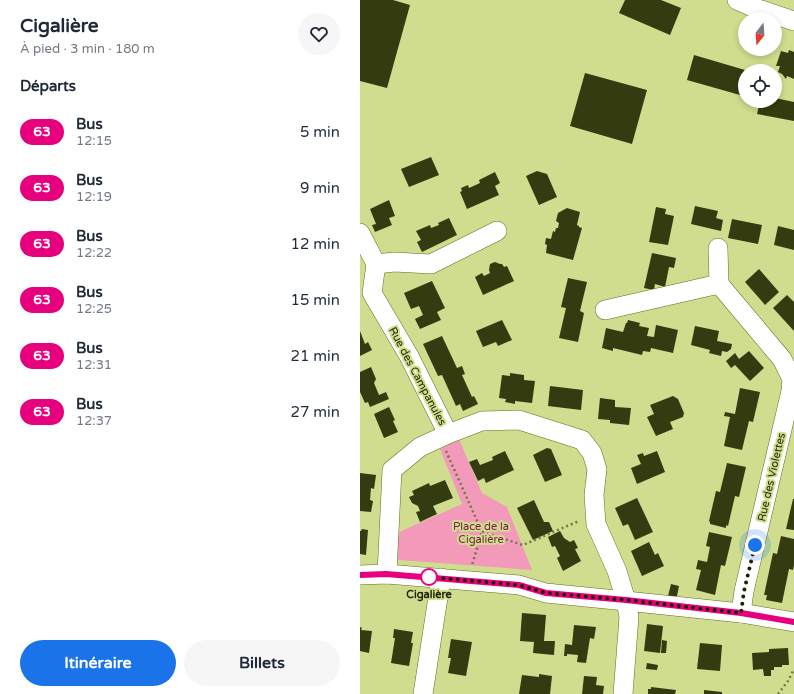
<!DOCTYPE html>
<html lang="fr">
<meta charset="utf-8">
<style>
body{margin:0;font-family:"Varela Round",sans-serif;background:#f6f6f7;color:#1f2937;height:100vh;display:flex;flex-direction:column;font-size:15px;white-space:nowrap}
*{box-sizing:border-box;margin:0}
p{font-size:13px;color:#747a83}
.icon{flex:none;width:22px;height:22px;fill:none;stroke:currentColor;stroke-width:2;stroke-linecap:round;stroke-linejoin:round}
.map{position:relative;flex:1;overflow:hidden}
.drawer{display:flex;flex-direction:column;background:#fff;width:360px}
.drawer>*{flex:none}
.badge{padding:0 8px;border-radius:13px;font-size:14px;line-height:26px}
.needle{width:26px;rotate:197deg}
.buttons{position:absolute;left:378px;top:12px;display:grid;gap:8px}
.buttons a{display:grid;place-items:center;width:44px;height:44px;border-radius:50%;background:#fff;box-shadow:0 2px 6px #0003;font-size:20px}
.you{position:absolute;width:20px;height:20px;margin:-10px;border:3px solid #fff;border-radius:50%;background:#1a73e8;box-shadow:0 0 0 6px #1a73e833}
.map>.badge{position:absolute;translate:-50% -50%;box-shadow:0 0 0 2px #fff}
h2{padding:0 20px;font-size:15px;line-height:36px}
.round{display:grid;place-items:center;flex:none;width:42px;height:42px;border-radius:21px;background:#f6f6f7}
.headline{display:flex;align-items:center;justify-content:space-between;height:68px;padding:0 20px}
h1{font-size:19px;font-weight:800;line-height:30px}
.primary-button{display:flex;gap:8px;margin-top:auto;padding:8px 20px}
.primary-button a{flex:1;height:46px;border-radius:24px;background:#1a73e8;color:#fff;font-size:16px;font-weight:800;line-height:46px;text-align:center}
.primary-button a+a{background:#f6f6f7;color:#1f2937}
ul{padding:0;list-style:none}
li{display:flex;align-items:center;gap:12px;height:56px;padding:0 20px}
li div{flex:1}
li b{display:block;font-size:15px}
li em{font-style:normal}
li .badge{min-width:44px;font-weight:700;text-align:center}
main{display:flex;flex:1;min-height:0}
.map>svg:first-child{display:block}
</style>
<main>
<section class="drawer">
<div class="headline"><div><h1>Cigalière</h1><p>À pied · 3 min · 180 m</p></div><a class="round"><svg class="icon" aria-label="heart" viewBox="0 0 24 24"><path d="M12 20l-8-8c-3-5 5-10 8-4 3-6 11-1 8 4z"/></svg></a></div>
<h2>Départs</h2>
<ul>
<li><span class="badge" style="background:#e6007e;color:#fff">63</span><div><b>Bus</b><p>12:15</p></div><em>5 min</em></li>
<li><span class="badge" style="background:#e6007e;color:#fff">63</span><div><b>Bus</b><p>12:19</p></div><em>9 min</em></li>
<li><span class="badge" style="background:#e6007e;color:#fff">63</span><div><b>Bus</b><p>12:22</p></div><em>12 min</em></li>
<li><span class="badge" style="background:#e6007e;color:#fff">63</span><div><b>Bus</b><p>12:25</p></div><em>15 min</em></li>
<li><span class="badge" style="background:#e6007e;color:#fff">63</span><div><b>Bus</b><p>12:31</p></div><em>21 min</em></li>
<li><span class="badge" style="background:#e6007e;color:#fff">63</span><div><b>Bus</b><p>12:37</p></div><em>27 min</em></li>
</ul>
<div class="primary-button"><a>Itinéraire</a><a>Billets</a></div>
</section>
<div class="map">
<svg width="434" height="694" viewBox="0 0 434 694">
<rect width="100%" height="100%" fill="#d0dd8e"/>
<!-- green -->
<polygon fill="#f39abb" points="99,439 122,493 147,507 172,570 39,560 33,551 37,533 102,504 80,449"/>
<!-- building -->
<g fill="#353b11">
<polygon points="0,0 33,0 50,5 27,88 0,81"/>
<polygon points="265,0 301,0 321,8 310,35 259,13"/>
<polygon points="429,50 434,52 434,79 427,76 426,79 422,74 418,72 420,66 416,66 421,51 428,53"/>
<polygon points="334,55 385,70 385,77 380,95 327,80"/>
<polygon points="225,73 287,90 272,144 210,126"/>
<polygon points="415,98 434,102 434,121 397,114 400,101 415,101"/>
<polygon points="71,157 79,175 49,187 41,169"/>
<polygon points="177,171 187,174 197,197 179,205 166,176"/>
<polygon points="135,172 140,183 135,186 139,195 107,209 100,192 102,191 101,188 108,185 109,188 120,183 119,180"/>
<polygon points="29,200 35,216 29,218 32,225 15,232 12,225 16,224 10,209"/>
<polygon points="335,206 358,211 356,218 363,220 361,231 331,224"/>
<polygon points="296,207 306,209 305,214 314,216 308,245 289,242"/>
<polygon points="207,208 220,212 217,225 219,226 219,227 222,228 213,260 186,253 187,245 185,244 186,238 191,239 193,231 195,232 196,228 198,228 199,223 196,221 198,213"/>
<polygon points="89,218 97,235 62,252 57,242 61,240 56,231 70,225 71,228 79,225 78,223"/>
<polygon points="372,219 402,225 398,244 368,238"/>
<polygon points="418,226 434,230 434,250 414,245"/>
<polygon points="292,253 316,258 314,268 309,267 305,287 295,284 294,290 284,288"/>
<polygon points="135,262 140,264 142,264 144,267 147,266 154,281 123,295 115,277 122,273 124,276 130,273 129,270 130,264"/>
<polygon points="399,269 419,292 405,305 385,282"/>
<polygon points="208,278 227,282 220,311 224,313 218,342 199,338 206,308 201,307"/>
<polygon points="72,281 85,308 77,312 81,320 60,329 55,319 63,315 59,306 51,309 44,293"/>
<polygon points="427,295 434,302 434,331 413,308"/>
<polygon points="142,320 152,340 138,346 136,342 123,347 116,331"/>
<polygon points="268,320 280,323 279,326 289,328 287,336 294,337 296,325 318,330 313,353 291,348 290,352 283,351 282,355 253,348 253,351 242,348 246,328 263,332 266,323 267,323"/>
<polygon points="335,326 359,331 357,341 372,344 371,349 367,352 362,351 361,356 349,353 350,350 331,345"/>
<polygon points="0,331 5,344 8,342 12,350 0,356"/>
<polygon points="82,336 97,368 102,366 105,374 102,375 112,397 114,396 118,404 103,411 100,404 96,406 82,375 78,376 63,344"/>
<polygon points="389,351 404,368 390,381 375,365 371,368 366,361 375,353 379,359"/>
<polygon points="11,367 16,379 14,383 19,395 26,392 29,399 10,407 8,402 5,403 0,392 0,372"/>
<polygon points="150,373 164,375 164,380 175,381 172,403 155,401 155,404 145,402 146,399 139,398 142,375 150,376"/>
<polygon points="190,386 223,390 221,410 188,406"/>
<polygon points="380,388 400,392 393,422 389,421 382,450 364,446 370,417 364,416 365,412 375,414"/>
<polygon points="313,396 318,399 324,413 323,417 310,422 313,429 296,436 287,417 294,414 290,405"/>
<polygon points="240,398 255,400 255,407 271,408 269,425 250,423 250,420 238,419"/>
<polygon points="29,407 35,420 33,421 38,432 24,438 14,414"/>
<polygon points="187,448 191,449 202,475 185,482 173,455"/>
<polygon points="145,451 154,470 126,483 124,478 118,481 109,462 117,459 120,465 133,460 132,457"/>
<polygon points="297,451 305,472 277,484 271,468 281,464 277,455 283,453 284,456"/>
<polygon points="367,463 386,467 379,497 375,496 368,526 366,525 366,528 350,524 350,522 349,521 356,491 360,492"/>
<polygon points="0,473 16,475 14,489 11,488 10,500 13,501 11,512 0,511"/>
<polygon points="85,480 93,498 73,506 77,514 60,522 56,512 60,511 58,506 52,503 49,497 54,495 52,491 69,483 70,486"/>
<polygon points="277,498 293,532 275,540 268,524 263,526 255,508"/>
<polygon points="433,499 434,499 434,530 426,529"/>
<polygon points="174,500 184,522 189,522 193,531 173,540 157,508"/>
<polygon points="2,529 8,530 6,555 0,554 0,531 1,531"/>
<polygon points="200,531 204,538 210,542 214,540 218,548 215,549 221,561 203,571 197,558 200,556 195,546 192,547 188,537"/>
<polygon points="349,532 372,537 365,566 361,565 355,595 336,590 341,570 336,569 338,560 347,562 350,547 346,546"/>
<polygon points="421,536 434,539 434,565 433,570 429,569 422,603 406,600 407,595 404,595 413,553 417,554"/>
<polygon points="289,542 295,555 298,553 304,566 282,576 271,551"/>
<polygon points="311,584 319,586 317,596 308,596"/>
<polygon points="162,613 186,615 184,641 195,641 194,655 173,653 174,642 160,641"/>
<polygon points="287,624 303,626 300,653 284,651"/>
<polygon points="214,625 236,627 234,639 230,638 226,663 217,662 218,655 207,654 207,656 204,656 205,644 212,645"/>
<polygon points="0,627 2,628 1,630 12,631 9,653 0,651"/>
<polygon points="34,629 53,632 51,643 53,643 49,666 31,663 35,638 33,638"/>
<polygon points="91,639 112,642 106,676 88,673 91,658 88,658"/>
<polygon points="302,640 307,641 306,653 301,653"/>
<polygon points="340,643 362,645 360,671 337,669"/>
<polygon points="428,648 429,665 422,665 422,667 414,667 414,670 411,670 411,676 404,676 403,669 393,670 392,653 409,652 409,649"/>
<polygon points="287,663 298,665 297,670 286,669"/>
<polygon points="179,674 192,676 190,694 159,694 162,675 179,677"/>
<polygon points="224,676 237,677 236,685 244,686 243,694 222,694"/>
<polygon points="291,687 316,690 315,694 288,694 288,689 291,689"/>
<polygon points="344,690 362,692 362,694 344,694"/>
</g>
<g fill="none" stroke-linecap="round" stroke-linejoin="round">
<defs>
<g id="minor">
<polyline points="377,0 395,8 434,21"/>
<polyline points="0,233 16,264 12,293 49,356 88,434 122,421 159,420 222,440 232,453 237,469 234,495 236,524 257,571 266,601 269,617 263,694"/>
<polyline points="358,248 359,284"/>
<polyline points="16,264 34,262 71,264 137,231"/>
<polyline points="245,310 359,284 422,359 432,379 431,391 384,591 381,613"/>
<polyline points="27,574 32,470 60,447 88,434"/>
<polyline points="0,575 27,574 159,585 186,593 266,601 381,613 434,622"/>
<polyline points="63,694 81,578"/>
</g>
</defs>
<!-- minor casing -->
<use href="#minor" stroke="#636d1d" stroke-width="20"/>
<!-- path -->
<g stroke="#707843" stroke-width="2.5" stroke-dasharray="2 3" stroke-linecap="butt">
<polyline points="86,451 122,532 112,565"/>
<polyline points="122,532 163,545 219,521"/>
<polyline points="418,694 428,681 434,669"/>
</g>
<!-- minor -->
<use href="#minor" stroke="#fff" stroke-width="19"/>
</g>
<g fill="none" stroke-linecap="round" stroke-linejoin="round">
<defs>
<polyline id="line" points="0,575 26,574 159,585 186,593 266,600 381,613 434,622"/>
</defs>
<!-- line casing -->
<use href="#line" stroke="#fff" stroke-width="9"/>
<!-- line -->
<use href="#line" stroke="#e6007e" stroke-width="6"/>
<!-- walk -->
<polyline stroke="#1e2202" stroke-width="4" stroke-dasharray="0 7.2" points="69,577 159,585 186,593 266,600 381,613 384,591 395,545"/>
</g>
<!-- markers -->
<circle fill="#fff" stroke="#e6007e" stroke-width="2" cx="69" cy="577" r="8"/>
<g text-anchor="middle" stroke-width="4" stroke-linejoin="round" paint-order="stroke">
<!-- street labels -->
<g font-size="11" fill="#1e2202" stroke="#d0dd8e">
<text transform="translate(58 376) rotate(62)" y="4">Rue des Campanules</text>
<text transform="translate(411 477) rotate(-77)" y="4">Rue des Violettes</text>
</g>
<!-- park labels -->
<g font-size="11" fill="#771b47" stroke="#d0dd8e">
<text x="121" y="530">Place de la<tspan x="121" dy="13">Cigalière</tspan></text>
</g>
<!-- stop labels -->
<g font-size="11" font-weight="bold" fill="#1e2202" stroke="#d0dd8e">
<text x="69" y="598">Cigalière</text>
</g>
</g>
</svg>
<div class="buttons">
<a><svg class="needle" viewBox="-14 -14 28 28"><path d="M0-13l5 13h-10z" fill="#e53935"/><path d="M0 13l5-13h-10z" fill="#747a83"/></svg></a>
<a><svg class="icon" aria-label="locate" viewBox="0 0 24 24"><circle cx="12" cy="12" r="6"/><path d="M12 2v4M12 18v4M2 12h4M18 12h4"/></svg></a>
</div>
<div class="you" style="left:395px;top:545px"></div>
</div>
</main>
